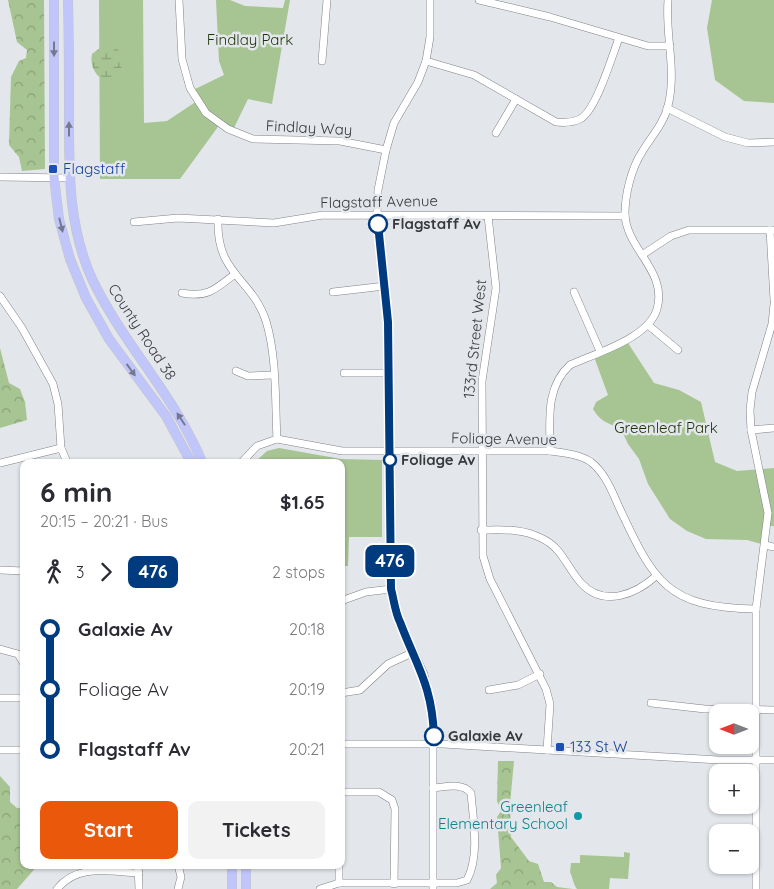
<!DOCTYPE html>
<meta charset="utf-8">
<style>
body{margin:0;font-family:Quicksand,sans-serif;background:#f2f2f3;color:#2b2b33;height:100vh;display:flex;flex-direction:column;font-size:19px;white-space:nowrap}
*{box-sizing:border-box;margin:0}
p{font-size:16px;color:#7c7c81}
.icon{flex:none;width:28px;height:28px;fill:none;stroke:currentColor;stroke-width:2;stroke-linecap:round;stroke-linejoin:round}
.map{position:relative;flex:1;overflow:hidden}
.drawer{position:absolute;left:20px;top:459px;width:325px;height:410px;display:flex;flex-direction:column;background:#fff;border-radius:10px;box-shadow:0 1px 4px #0004}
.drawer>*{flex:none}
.badge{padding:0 10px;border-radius:8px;font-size:18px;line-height:32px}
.needle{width:32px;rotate:270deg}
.controls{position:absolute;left:709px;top:704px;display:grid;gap:10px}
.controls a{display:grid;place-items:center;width:50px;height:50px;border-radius:10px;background:#fff;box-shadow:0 1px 4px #0004;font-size:25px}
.map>.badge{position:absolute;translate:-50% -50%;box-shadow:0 0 0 2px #fff}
.legs{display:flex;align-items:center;gap:8px;height:55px;padding:0 20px;font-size:16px}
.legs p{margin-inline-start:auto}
.head{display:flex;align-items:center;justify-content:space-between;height:85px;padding:0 20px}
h1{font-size:28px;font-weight:700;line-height:38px}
.primary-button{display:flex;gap:10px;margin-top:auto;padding:10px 20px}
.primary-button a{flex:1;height:58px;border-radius:10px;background:#ea580c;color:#fff;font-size:20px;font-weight:700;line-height:58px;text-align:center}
.primary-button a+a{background:#f2f2f3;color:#2b2b33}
ul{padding:0 20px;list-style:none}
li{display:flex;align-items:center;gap:18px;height:60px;font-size:19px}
li i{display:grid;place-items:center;width:8px;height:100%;margin:0 6px;background:currentColor}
li i::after{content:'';width:12px;height:12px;margin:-6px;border:4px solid;border-radius:50%;background:#fff}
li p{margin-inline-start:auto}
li:first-child i{background:linear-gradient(#0000 50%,currentColor 0)}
li:last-child i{background:linear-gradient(currentColor 50%,#0000 0)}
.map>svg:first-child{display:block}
</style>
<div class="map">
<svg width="774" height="889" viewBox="0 0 774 889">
<defs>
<pattern id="forest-crowns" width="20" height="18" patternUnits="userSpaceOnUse" patternTransform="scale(1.25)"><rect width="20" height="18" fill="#a7c592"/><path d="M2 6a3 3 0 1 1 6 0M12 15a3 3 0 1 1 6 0" fill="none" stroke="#89a178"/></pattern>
<pattern id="wetland-marsh" width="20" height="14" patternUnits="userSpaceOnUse" patternTransform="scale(1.25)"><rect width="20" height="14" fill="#a7c592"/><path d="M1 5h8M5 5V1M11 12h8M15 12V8" fill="none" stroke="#89a178"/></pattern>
</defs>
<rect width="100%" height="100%" fill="#e3e6eb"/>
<!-- green -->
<g fill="#a7c592">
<polygon points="99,0 143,0 144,123 167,121 197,101 191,91 224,75 219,61 216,0 230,0 245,6 283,8 285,0 290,0 272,104 248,99 232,132 220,124 180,179 100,179"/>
<polygon points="712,0 774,0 774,103 744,101 715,80 707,28"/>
<path d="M626,340L654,383L679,390L701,402L715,462L737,471L774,468V526H767L765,545L747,540L706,539L687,531L670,519L648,484L639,459L628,444L621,429C609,423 600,422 593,409L596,402L608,395L593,354Z"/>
<polygon points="279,448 341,459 382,460 382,537 349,537 348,566 341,566 341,462 255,462 267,451"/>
<path d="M624,852L630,853L628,879L610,878L609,889H577C573,884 573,878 570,872L571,863H580V855L624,857Z"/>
</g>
<!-- forest -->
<g fill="url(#forest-crowns)">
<polygon points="8,0 44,0 45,169 22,171 19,157 9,145 11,77 19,61 26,58 27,50 17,42"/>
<polygon points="0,348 9,383 20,389 25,402 27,420 0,428"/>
<polygon points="498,761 514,761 510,804 511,837 529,861 538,864 544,882 551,882 557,887 573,889 490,889 497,883 496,875 501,868 497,817 501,811 497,801"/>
<polygon points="0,776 10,787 10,802 17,808 24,808 24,865 38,865 17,889 0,889"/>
</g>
<!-- wetland -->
<path fill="url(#wetland-marsh)" d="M108,42C124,46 126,72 114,82C99,82 89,69 92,54Z"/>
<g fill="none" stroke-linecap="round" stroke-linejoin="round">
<defs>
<g id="minor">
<polyline points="179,0 182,59 190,88 206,113 228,129 253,139 340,141 386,150"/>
<polyline points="430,0 430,37 426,61 418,82 394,123 386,150 378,190 377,215 389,323 391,589 399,621 424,674 433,718 433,889"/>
<polyline points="479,0 550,17 648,46 670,46"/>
<polyline points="322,61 327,0"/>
<path d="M426,61L474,75L556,122C565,123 572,123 580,119C596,111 612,56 619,38"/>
<polyline points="667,108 725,137 748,143 774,142"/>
<polyline points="496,133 516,99"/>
<polyline points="0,177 69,178"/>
<polyline points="488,216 496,288 482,381 483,556 490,579 546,689 550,704 547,750"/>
<path d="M218,219C216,275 252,278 266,321C277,357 275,401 277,439"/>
<polyline points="134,222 178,218 274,223 323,215 625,216"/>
<polyline points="770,230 774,300"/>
<polyline points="642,255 671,236 689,230 774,230"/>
<polyline points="333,292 385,286"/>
<polyline points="574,292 600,351"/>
<path d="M182,293C207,298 216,289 235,274"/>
<polyline points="0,296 22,328 53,384 58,404 61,448 67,462"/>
<polyline points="648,325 678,350"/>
<polyline points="236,371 248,376 273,375"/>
<polyline points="344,373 389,373"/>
<polyline points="751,430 774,428"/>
<path d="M550,451C550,420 545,388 570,365C596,353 649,338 657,309C668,271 626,249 625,214C625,195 631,169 642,152C651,137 664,123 668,106C677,70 665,36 668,0"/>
<path d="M242,462L257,446L277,439L342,451H550C564,453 579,454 591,462C605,473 612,491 619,507C654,582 667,608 756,609"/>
<polyline points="0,463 61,448"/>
<path d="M481,530C502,530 522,528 541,538C562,547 567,568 581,583C604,608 636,594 656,576"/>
<polyline points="765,545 774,547"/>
<polyline points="0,570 24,571"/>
<polyline points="341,601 366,592 391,589"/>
<polyline points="0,649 18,654 24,664"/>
<polyline points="489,690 518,685 540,674"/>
<polyline points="341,693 360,690 388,664 414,652"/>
<polyline points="0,698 24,698"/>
<polyline points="651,703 705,709 774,710"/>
<polyline points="341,744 443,744 719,760 774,760"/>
<polyline points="0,750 24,750"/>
<polyline points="341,792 379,792 392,800 395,809 394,884"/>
<polyline points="138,865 139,889"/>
<polyline points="178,865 181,877 178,889"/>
<polyline points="339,865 339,883"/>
<path d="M57,889C78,863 109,872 139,873"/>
<path d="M320,889L339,883H457L467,880C480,856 473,819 471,793C462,782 446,787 433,788"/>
<polyline points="756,889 756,609 768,513 751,430 750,410 752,392 772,324 774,304"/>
</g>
<g id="major">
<polyline points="54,0 54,177 59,219 70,259 86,298 109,339 166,416 191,462"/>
<path d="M68,0C69,38 69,76 69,114C69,171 68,228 93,281C124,345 175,396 202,462"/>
<polyline points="232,865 232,889"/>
<polyline points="246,889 246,865"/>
</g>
</defs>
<!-- minor casing -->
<use href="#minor" stroke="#808288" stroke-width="8"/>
<!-- major casing -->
<use href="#major" stroke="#c3c4c4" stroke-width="10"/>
<!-- minor -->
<use href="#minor" stroke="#fff" stroke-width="7"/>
<!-- major -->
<use href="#major" stroke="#c1c6fa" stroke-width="9"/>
</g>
<!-- one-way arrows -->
<defs><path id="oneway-solid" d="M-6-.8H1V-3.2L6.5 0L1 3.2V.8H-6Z" transform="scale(1.25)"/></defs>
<g fill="#767891">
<use href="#oneway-solid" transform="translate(54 49) rotate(90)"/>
<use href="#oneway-solid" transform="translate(69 129) rotate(-90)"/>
<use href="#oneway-solid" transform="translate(61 225) rotate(76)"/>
<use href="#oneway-solid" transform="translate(131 370) rotate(54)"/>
<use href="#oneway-solid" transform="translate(181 419) rotate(-123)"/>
</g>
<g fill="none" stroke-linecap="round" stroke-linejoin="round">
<defs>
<path id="line-1" d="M378,224L388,322L391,589C394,600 395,612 400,622C417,667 432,685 434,736"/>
</defs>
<!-- line-1 casing -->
<use href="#line-1" stroke="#fff" stroke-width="11"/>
<!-- line-1 -->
<use href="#line-1" stroke="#003b80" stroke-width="8"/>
</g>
<!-- markers -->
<g fill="#1a4fb4" stroke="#e3e6eb" stroke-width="2">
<rect x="48" y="164" width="10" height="10" rx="2.5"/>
<rect x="555" y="742" width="10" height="10" rx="2.5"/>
</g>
<g fill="#fff" stroke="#003b80" stroke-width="2.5">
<circle cx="378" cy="224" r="9"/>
<circle cx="390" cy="460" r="6"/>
<circle cx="434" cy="736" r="9"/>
</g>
<circle fill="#0f9aa8" stroke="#e3e6eb" stroke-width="2" cx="578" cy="816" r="5"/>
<g text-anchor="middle" stroke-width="5" stroke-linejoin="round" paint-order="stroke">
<!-- park labels -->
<g font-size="15" fill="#1a3202" stroke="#e3e6eb">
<text x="250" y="45">Findlay Park</text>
<text x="666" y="433">Greenleaf Park</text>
</g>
<!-- street labels -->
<g font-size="15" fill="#38393b" stroke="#e3e6eb">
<text transform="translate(309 128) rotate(3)" y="5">Findlay Way</text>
<text transform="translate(379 202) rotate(-1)" y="5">Flagstaff Avenue</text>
<text transform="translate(142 332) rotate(57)" y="5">County Road 38</text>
<text transform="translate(475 339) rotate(-84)" y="5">133rd Street West</text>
<text transform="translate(504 439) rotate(1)" y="5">Foliage Avenue</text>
</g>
<!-- transit labels -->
<g font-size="15" fill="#164399" stroke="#e3e6eb" text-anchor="start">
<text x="63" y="174">Flagstaff</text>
<text x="570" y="752">133 St W</text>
</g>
<!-- stop labels -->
<g font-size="15" font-weight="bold" fill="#38393b" stroke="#e3e6eb" text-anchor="start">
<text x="392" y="229">Flagstaff Av</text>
<text x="401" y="465">Foliage Av</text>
<text x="448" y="741">Galaxie Av</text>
</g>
<!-- culture labels -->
<g font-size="15" fill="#0d838f" stroke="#e3e6eb" text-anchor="end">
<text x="568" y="812">Greenleaf<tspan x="568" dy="17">Elementary School</tspan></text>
</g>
</g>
</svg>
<div class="controls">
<a><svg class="needle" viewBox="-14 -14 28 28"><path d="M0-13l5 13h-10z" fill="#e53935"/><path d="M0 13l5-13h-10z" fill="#7c7c81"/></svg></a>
<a>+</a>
<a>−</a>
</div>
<b class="badge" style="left:390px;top:561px;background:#003b80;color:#fff">476</b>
<section class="drawer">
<div class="head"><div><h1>6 min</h1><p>20:15 – 20:21 · Bus</p></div><b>$1.65</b></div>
<div class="legs"><svg class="icon" aria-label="walk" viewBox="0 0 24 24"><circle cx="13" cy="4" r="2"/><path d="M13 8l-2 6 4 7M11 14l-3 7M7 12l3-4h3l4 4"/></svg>3<svg class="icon" aria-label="forward" viewBox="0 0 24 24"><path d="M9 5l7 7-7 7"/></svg><b class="badge" style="background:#003b80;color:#fff">476</b><p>2 stops</p></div>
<ul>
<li><i style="color:#003b80"></i><b>Galaxie Av</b><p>20:18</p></li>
<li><i style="color:#003b80"></i><span>Foliage Av</span><p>20:19</p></li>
<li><i style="color:#003b80"></i><b>Flagstaff Av</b><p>20:21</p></li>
</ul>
<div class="primary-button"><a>Start</a><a>Tickets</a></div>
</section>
</div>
